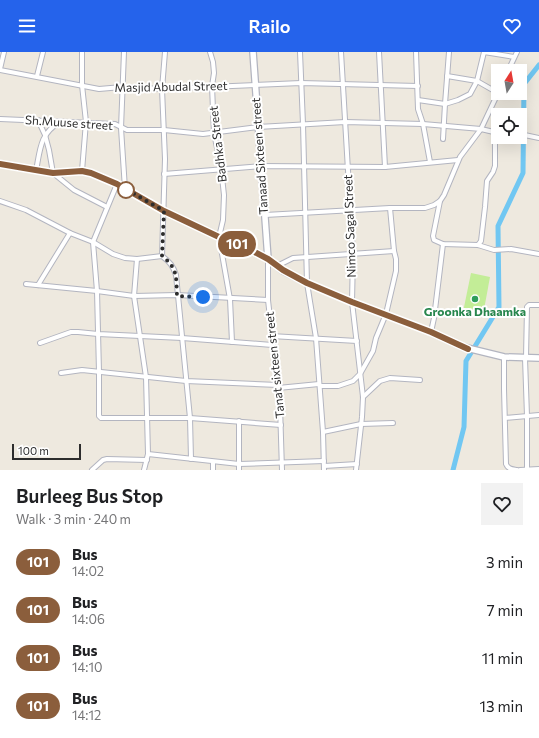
<!DOCTYPE html>
<meta charset="utf-8">
<style>
body{margin:0;font-family:Commissioner,sans-serif;background:#f2f2f2;color:#202124;height:100vh;display:flex;flex-direction:column;font-size:15px;white-space:nowrap}
*{box-sizing:border-box;margin:0}
p{font-size:13px;color:#757577}
.icon{flex:none;width:22px;height:22px;fill:none;stroke:currentColor;stroke-width:2;stroke-linecap:round;stroke-linejoin:round}
.map{position:relative;height:418px;overflow:hidden}
.drawer{display:flex;flex-direction:column;background:#fff;flex:1}
.drawer>*{flex:none}
.badge{padding:0 8px;border-radius:13px;font-size:14px;line-height:26px}
.needle{width:26px;rotate:11deg}
.tools{position:absolute;left:491px;top:12px;display:grid;gap:8px}
.tools a{display:grid;place-items:center;width:36px;height:36px;border-radius:0px;background:#fff;box-shadow:0 4px 16px #0002;font-size:20px}
.scale{position:absolute;left:12px;bottom:10px;width:69px;box-sizing:border-box;padding-left:4px;border:2px solid #2d2d2d;border-top:0;font-size:11px;line-height:14px;white-space:nowrap;color:#2d2d2d;-webkit-text-stroke:3px #fff;paint-order:stroke}
.you{position:absolute;width:20px;height:20px;margin:-10px;border:3px solid #fff;border-radius:50%;background:#1a73e8;box-shadow:0 0 0 6px #1a73e833}
.map>.badge{position:absolute;translate:-50% -50%;box-shadow:0 0 0 2px #fff}
.round{display:grid;place-items:center;flex:none;width:42px;height:42px;border-radius:0px;background:#f2f2f2}
.head{display:flex;align-items:center;justify-content:space-between;height:68px;padding:0 16px}
h1{font-size:19px;font-weight:600;line-height:30px}
ul{padding:0;list-style:none}
li{display:flex;align-items:center;gap:12px;height:48px;padding:0 16px}
li div{flex:1}
li b{display:block;font-size:15px}
li em{font-style:normal}
li .badge{min-width:44px;font-weight:700;text-align:center}
header{display:flex;justify-content:space-between;align-items:center;height:52px;padding:0 16px;background:#2563eb;color:#fff;font-size:18px;font-weight:600}
.map>svg:first-child{display:block}
</style>
<header><svg class="icon" aria-label="menu" viewBox="0 0 24 24"><path d="M4 6h16M4 12h16M4 18h16"/></svg>Railo<svg class="icon" aria-label="heart" viewBox="0 0 24 24"><path d="M12 20l-8-8c-3-5 5-10 8-4 3-6 11-1 8 4z"/></svg></header>
<div class="map">
<svg width="539" height="418" viewBox="0 0 539 418">
<rect width="100%" height="100%" fill="#eee9df"/>
<!-- pitch -->
<polygon fill="#c3ed97" points="471,221 490,225 483,263 463,260"/>
<g fill="none" stroke-linecap="round" stroke-linejoin="round">
<!-- canal -->
<polyline stroke="#71c7f2" stroke-width="5" points="453,418 464,375 466,309 499,255 498,174 523,121 524,32 539,13"/>
<defs>
<g id="street">
<polyline points="82,0 82,33 86,70 82,119"/>
<polyline points="124,0 121,76 125,137"/>
<polyline points="210,0 213,10 214,21 212,34 214,81 221,116 224,143 223,168 219,185 230,247 232,290"/>
<polyline points="300,0 303,72 307,231 316,286 323,380 324,418"/>
<polyline points="341,0 353,203 352,250 363,345 362,365 356,418"/>
<polyline points="379,0 385,115"/>
<polyline points="416,0 418,57 423,72 430,110"/>
<polyline points="0,17 4,0"/>
<polyline points="0,18 99,37 122,35 162,37 301,31 418,34"/>
<polyline points="508,19 517,0"/>
<polyline points="37,24 43,0"/>
<polyline points="447,24 477,29 498,41"/>
<polyline points="418,48 445,52 458,48 470,42 477,29 484,0 514,5"/>
<polyline points="0,67 115,72 127,78 164,78 203,82 258,75 345,70 423,72 481,77 498,81"/>
<polyline points="38,68 45,83 49,98 53,121 74,138 107,155"/>
<polyline points="520,82 539,86"/>
<polyline points="443,87 445,52 449,0"/>
<path d="M0,111C18,115 36,120 54,121C64,122 75,117 84,119C112,126 138,145 163,158C197,176 234,189 268,207V248L280,354L282,418"/>
<path d="M36,119C40,98 40,81 60,70"/>
<polyline points="164,122 261,114 385,115 458,108"/>
<polyline points="117,132 93,190 97,239 99,320 99,364 101,366 190,366 281,373"/>
<path d="M0,149L26,158L70,181L93,190L113,202L125,206L137,207L162,204C170,210 173,214 176,223L190,366L191,407"/>
<polyline points="440,149 433,184 434,188 443,192 478,193 494,198 511,197 539,202"/>
<polyline points="265,163 390,156 425,156 434,153 440,149 444,143 460,105 481,77 498,41"/>
<polyline points="478,193 481,189 485,155 487,129 493,120 495,114 495,81"/>
<polyline points="162,204 165,107 162,37 165,0"/>
<polyline points="137,207 134,244 146,325 148,402 144,418"/>
<polyline points="277,214 293,206 394,199"/>
<polyline points="26,232 97,239 134,244 177,243 268,248"/>
<polyline points="38,233 70,181"/>
<polyline points="431,280 434,266 443,192"/>
<polyline points="271,284 357,289"/>
<polyline points="40,291 71,280 78,280 98,282 182,286 272,293"/>
<path d="M504,305V337L506,412C508,417 512,417 517,418"/>
<polyline points="525,306 527,364 527,418"/>
<polyline points="526,306 527,255 529,253 539,253"/>
<polyline points="61,321 82,318 186,329 278,333"/>
<polyline points="320,334 338,334 353,329 360,322 373,299 376,286 386,262 396,219 396,207 394,199 390,156"/>
<polyline points="278,336 319,332"/>
<polyline points="363,345 380,329 390,326 420,328"/>
<polyline points="505,366 539,363"/>
<polyline points="323,380 361,372 393,371"/>
<polyline points="148,402 239,412 324,409"/>
<polyline points="324,414 357,412"/>
<polyline points="92,418 103,408 107,407 147,408"/>
<polyline points="213,418 213,410"/>
<polyline points="239,418 239,369"/>
<polyline points="520,418 539,417"/>
</g>
<polyline id="secondary" points="253,0 268,207 283,219 307,231 352,250 431,280 463,295 504,305 539,306"/>
</defs>
<!-- street casing -->
<use href="#street" stroke="#b3b5c0" stroke-width="6"/>
<!-- secondary casing -->
<use href="#secondary" stroke="#b3b5c0" stroke-width="8"/>
<!-- street -->
<use href="#street" stroke="#fff" stroke-width="4"/>
<!-- secondary -->
<use href="#secondary" stroke="#fff" stroke-width="5.5"/>
</g>
<g fill="none" stroke-linecap="round" stroke-linejoin="round">
<defs>
<polyline id="line" points="0,112 53,121 82,119 91,121 117,132 164,159 219,185 243,194 268,207 283,218 307,231 352,250 431,280 468,297"/>
</defs>
<!-- line casing -->
<use href="#line" stroke="#fff" stroke-width="9"/>
<!-- line -->
<use href="#line" stroke="#8b5e3c" stroke-width="6"/>
<!-- walk -->
<path stroke="#2d2d2d" stroke-width="4" stroke-dasharray="0 7.2" d="M126,138L124,136L164,159L162,204C178,216 176,225 177,244L203,245"/>
</g>
<!-- markers -->
<circle fill="#fff" stroke="#8b5e3c" stroke-width="2" cx="126" cy="138" r="8"/>
<circle fill="#2e9e5b" stroke="#fff" stroke-width="1.5" cx="475" cy="247" r="4"/>
<g text-anchor="middle" stroke-width="4" stroke-linejoin="round" paint-order="stroke">
<!-- street labels -->
<g font-size="12" fill="#2d2d2d" stroke="#fff">
<text transform="translate(171 35) rotate(-1)" y="4">Masjid Abudal Street</text>
<text transform="translate(69 71) rotate(4)" y="4">Sh.Muuse street</text>
<text transform="translate(218 92) rotate(-97)" y="4">Badhka Street</text>
<text transform="translate(260 104) rotate(-94)" y="4">Tanaad Sixteen street</text>
<text transform="translate(350 174) rotate(-92)" y="4">Nimco Sagal Street</text>
<text transform="translate(275 313) rotate(-96)" y="4">Tanat sixteen street</text>
</g>
<!-- leisure labels -->
<g font-size="12" font-weight="bold" fill="#27864d" stroke="#fff">
<text x="475" y="264">Groonka Dhaamka</text>
</g>
</g>
</svg>
<div class="tools">
<a><svg class="needle" viewBox="-14 -14 28 28"><path d="M0-13l5 13h-10z" fill="#e53935"/><path d="M0 13l5-13h-10z" fill="#757577"/></svg></a>
<a><svg class="icon" aria-label="locate" viewBox="0 0 24 24"><circle cx="12" cy="12" r="6"/><path d="M12 2v4M12 18v4M2 12h4M18 12h4"/></svg></a>
</div>
<div class="scale">100 m</div>
<div class="you" style="left:203px;top:245px"></div>
<b class="badge" style="left:237px;top:192px;background:#8b5e3c;color:#fff">101</b>
</div>
<section class="drawer">
<div class="head"><div><h1>Burleeg Bus Stop</h1><p>Walk · 3 min · 240 m</p></div><a class="round"><svg class="icon" aria-label="heart" viewBox="0 0 24 24"><path d="M12 20l-8-8c-3-5 5-10 8-4 3-6 11-1 8 4z"/></svg></a></div>
<ul>
<li><span class="badge" style="background:#8b5e3c;color:#fff">101</span><div><b>Bus</b><p>14:02</p></div><em>3 min</em></li>
<li><span class="badge" style="background:#8b5e3c;color:#fff">101</span><div><b>Bus</b><p>14:06</p></div><em>7 min</em></li>
<li><span class="badge" style="background:#8b5e3c;color:#fff">101</span><div><b>Bus</b><p>14:10</p></div><em>11 min</em></li>
<li><span class="badge" style="background:#8b5e3c;color:#fff">101</span><div><b>Bus</b><p>14:12</p></div><em>13 min</em></li>
</ul>
</section>
